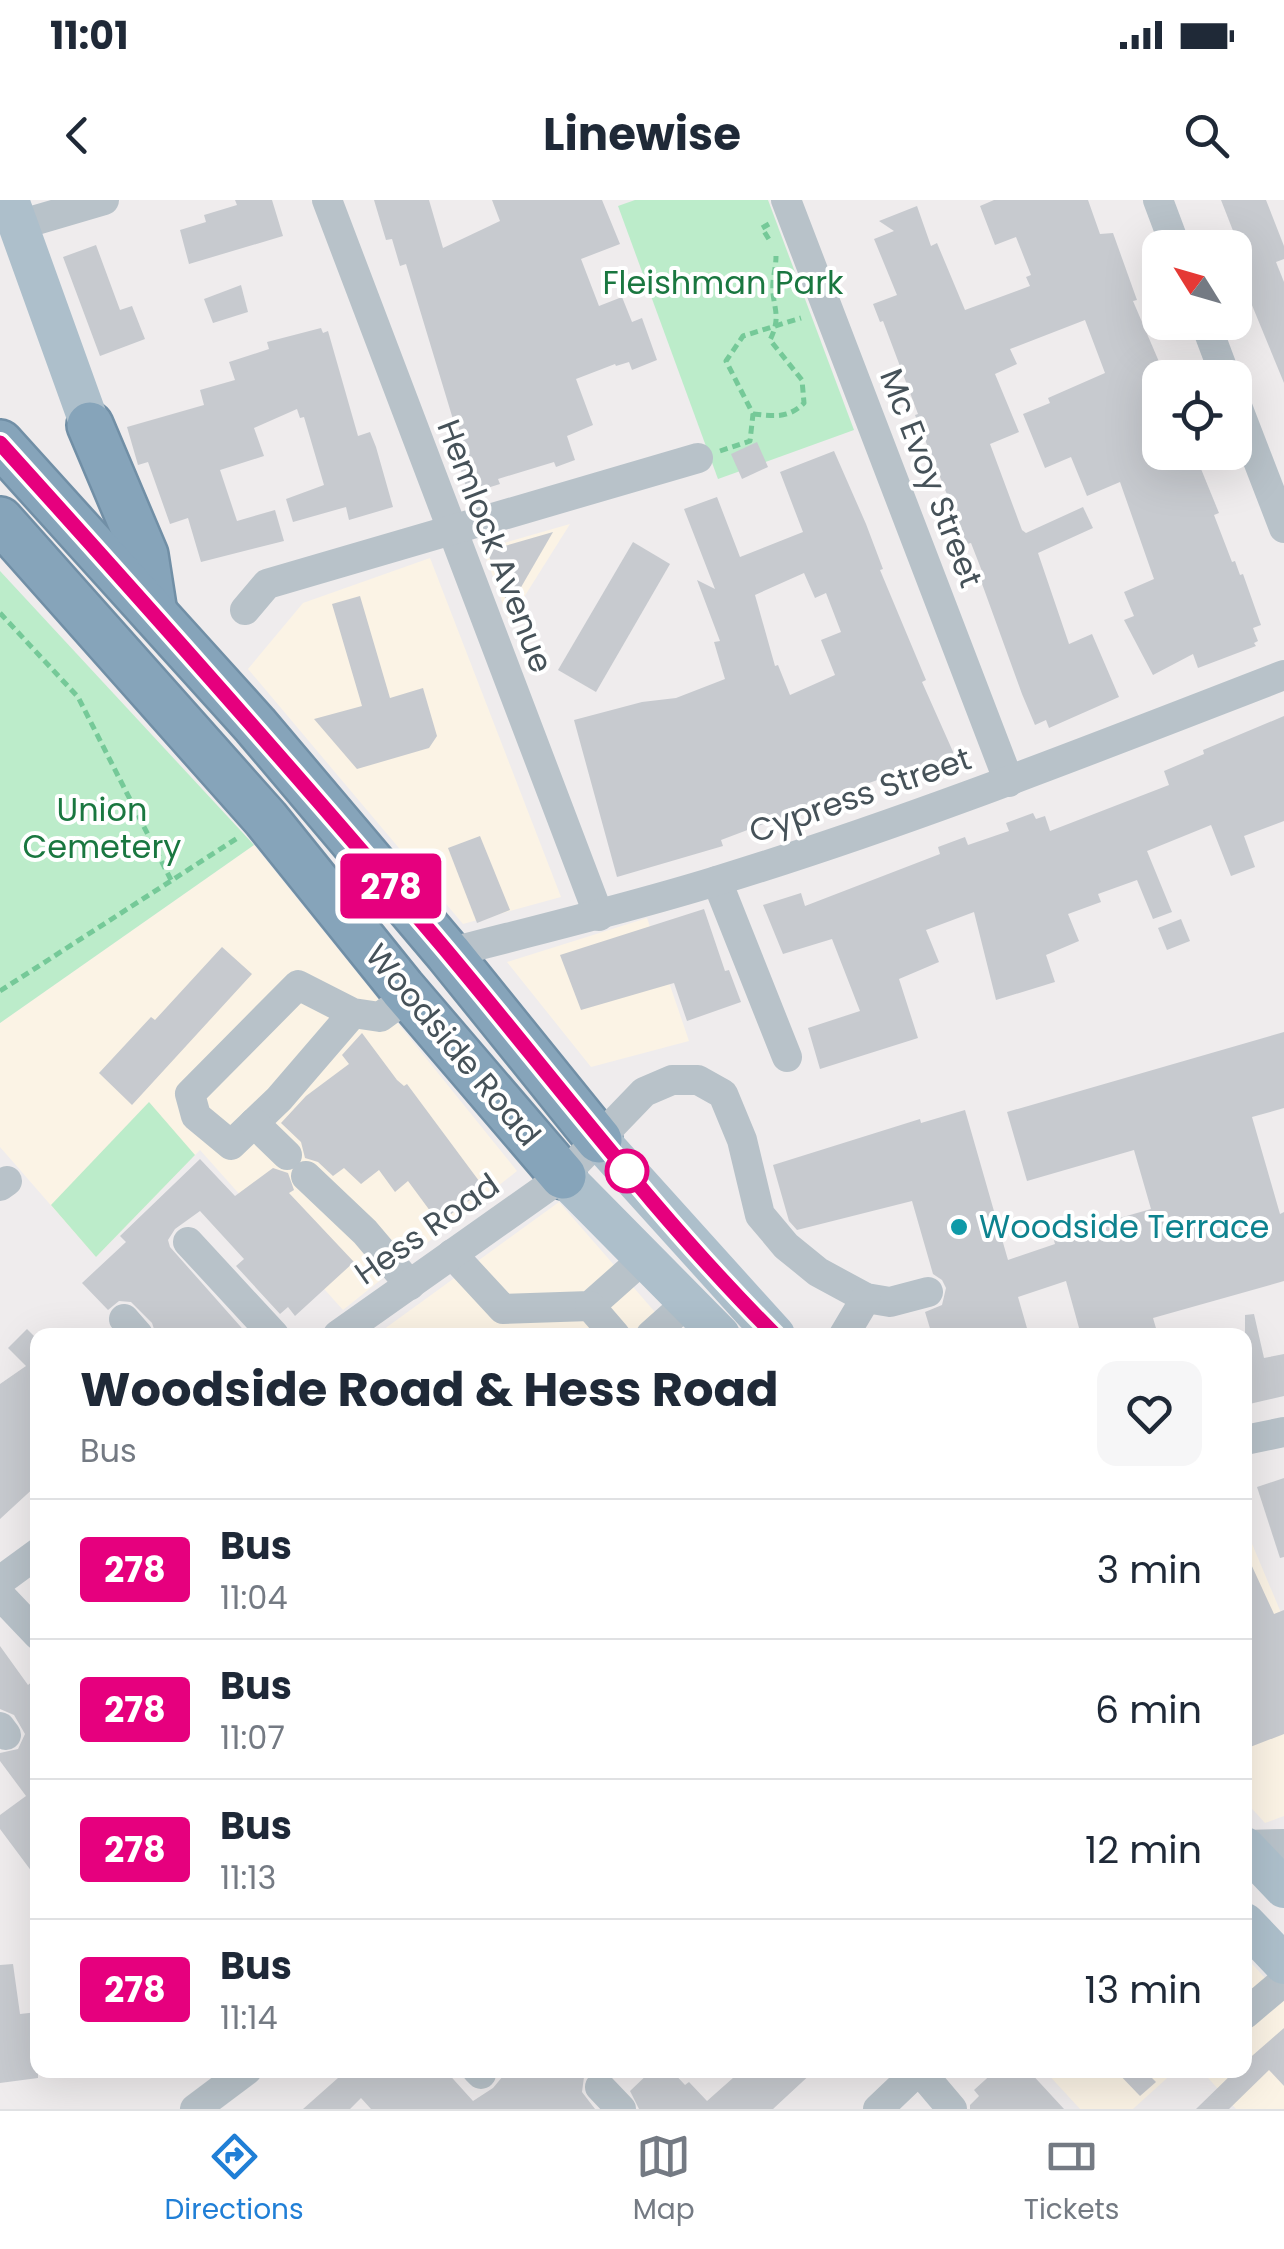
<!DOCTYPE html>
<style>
body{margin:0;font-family:Poppins,sans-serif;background:#f6f6f7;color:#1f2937;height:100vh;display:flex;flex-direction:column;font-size:38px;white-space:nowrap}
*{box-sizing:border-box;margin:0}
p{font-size:32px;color:#747a83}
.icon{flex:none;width:55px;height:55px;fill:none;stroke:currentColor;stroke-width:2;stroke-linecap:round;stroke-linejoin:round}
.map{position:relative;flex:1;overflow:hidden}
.details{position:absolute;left:30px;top:1128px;width:1222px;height:750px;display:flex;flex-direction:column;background:#fff;border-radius:20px;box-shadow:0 10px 40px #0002}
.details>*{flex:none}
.badge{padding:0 20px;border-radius:8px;font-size:35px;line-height:65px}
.needle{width:65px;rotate:307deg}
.controls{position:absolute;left:1142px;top:30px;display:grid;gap:20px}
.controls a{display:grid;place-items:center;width:110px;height:110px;border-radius:20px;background:#fff;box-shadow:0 10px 40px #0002;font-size:50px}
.map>.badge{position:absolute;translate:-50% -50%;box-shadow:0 0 0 5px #fff}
.round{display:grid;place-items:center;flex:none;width:105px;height:105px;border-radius:20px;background:#f6f6f7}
.head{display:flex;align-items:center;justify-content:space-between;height:170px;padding:0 50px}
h1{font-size:48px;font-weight:700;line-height:75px}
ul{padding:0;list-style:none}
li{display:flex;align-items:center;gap:30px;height:140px;padding:0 50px;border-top:2px solid #e0e1e3}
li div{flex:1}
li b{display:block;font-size:38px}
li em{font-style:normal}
li .badge{min-width:110px;font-weight:700;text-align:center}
.status{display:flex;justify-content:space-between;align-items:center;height:70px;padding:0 50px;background:#fff;direction:ltr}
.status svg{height:28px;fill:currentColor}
header{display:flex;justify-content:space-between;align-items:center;height:130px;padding:0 50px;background:#fff;font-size:45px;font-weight:700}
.dock{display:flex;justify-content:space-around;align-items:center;height:140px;border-top:2px solid #e0e1e3;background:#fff;font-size:28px;color:#747a83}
.dock a{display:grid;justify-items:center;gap:5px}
.dock .selected{color:#207fd6}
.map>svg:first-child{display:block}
</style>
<div class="status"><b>11:01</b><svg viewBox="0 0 49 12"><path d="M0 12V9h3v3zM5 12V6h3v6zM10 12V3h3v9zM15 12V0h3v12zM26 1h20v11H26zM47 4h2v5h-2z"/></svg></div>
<header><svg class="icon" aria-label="back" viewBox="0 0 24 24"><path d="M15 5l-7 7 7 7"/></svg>Linewise<svg class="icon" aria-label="search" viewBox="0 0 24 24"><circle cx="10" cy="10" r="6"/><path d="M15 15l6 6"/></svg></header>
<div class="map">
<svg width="1284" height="1909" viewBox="0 0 1284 1909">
<rect width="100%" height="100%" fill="#efeced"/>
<!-- commercial -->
<g fill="#fbf3e5">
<polygon points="570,324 509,421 483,349"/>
<polygon points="430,358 561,697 463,724 248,469 303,403"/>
<polygon points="254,645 517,971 343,1110 200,950 96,1057 0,947 0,823"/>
<polygon points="647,718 689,841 591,867 507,762"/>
<polygon points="559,1002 675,1135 376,1135"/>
<polygon points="1245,1327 1284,1420 1284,1616 1265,1623 1245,1601"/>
<polygon points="1245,1756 1284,1799 1284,1909 1236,1909 1201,1870 1245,1870"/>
<polygon points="1044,1870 1176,1870 1133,1909 1080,1909"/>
</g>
<!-- green -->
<g fill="#bcecca">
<polygon points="635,0 768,0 854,230 718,279 618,6"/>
<polygon points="0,371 254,645 0,823"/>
<polygon points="149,902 195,955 96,1057 51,1005"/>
</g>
<!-- building -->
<g fill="#c7cacf" fill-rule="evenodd">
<polygon points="235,0 272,0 283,36 189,64 180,30 206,22 204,15 237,5"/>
<polygon points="374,0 429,0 443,48 500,21 492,0 602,0 620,44 581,59 599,106 622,97 632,122 642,118 657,160 632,170 629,162 616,166 615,164 576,179 593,225 567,236 575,260 556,267 554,262 498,279 500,284 468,294 460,267 469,264 458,225 455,226 406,64 400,66 392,39 386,40"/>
<polygon points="994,0 1088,0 1100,34 1113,33 1137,100 1133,101 1160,164 1160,252 1186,252 1192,267 1199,264 1219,313 1214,315 1232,362 1235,361 1240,375 1243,374 1261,425 1253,428 1258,441 1254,443 1256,446 1198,468 1193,454 1153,475 1124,420 1134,416 1124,392 1154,379 1120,282 1087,296 1071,257 1045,268 1023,214 1050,203 1048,198 1105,173 1085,120 1010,149 1017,164 995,174 1019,232 990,244 1022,330 1026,333 1083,307 1093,328 1038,353 1069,444 1092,434 1119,497 1049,528 1046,520 1035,525 1022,494 981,381 985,379 971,343 967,344 915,215 918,214 883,121 880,122 873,104 897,95 874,39 894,31 879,21 917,6 931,46 937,43 965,110 1030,86 1026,77 1031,75 1016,37 995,45 980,6"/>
<polygon points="1221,0 1266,0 1284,46 1284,59 1276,62 1284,82 1284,183 1235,64 1232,43 1237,41"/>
<polygon points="96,45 120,110 132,106 145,139 100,156 63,57"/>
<polygon points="241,85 248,112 213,123 204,99"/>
<polygon points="321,128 323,133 328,131 358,236 370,232 376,247 393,307 349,320 346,307 293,322 286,299 324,285 304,217 300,218 297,209 254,228 264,256 220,270 237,321 275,310 284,341 201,362 188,318 170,324 148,262 138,265 127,227 204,205 200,190 235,180 229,162 269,149 267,142"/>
<polygon points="757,242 768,267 742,279 731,254"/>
<path d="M834,251L866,324L883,369L880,370L926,480L922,482L954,554L942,558L944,563L888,583L886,577L829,597L831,604L789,620L787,615L721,640L723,646L617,677L574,520L642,502L676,498L725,479L714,442L720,441L697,380L715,389L684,309L717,297L740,357L803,332L780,272ZM804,373L815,398L826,393L841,432L821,440L835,475L790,495L778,465L775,466L755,395Z"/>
<polygon points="553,332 509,408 487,351"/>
<polygon points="633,342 670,364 596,492 558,470"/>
<polygon points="360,396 390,498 423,488 437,536 429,548 357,569 314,519 362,506 332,404"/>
<polygon points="1284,516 1284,621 1244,636 1255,667 1231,676 1211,625 1147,651 1172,712 1153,719 1137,680 1098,694 1101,702 1068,714 1079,741 1046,755 1055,782 996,800 974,712 926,730 939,762 899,779 918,838 820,869 808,828 860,811 832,739 783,754 763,705 801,693 805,706 940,654 938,647 965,637 968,645 1009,631 1006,623 1033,613 1036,619 1045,616 1050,631 1169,585 1164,571 1204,554 1203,550"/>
<polygon points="480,636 510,710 477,723 448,648"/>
<polygon points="704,709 725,771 729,770 741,802 687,821 674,783 581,810 560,755"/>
<polygon points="1181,719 1190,741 1167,750 1158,728"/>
<polygon points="222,747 252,774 132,905 99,873 151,817 155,820"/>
<polygon points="1284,832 1284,908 1252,917 1280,1014 1284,1012 1284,1081 1153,1118 1158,1135 1081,1135 1066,1081 1018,1097 1029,1135 932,1135 925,1112 942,1105 946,1088 942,1080 933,1074 912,1001 797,1030 789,1021 773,965 920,919 921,923 965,910 1008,1060 1055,1044 1053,1037 1151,1009 1134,950 1027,981 1007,912"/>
<polygon points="362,833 397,880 404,886 407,884 485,989 439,1023 408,981 395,992 379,970 361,984 344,968 333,976 318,962 305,958 301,942 281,923 306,896 349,864 342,855"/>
<polygon points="200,959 235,996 273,968 288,973 294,990 289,993 354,1062 295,1116 288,1107 280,1114 236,1066 244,1059 200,1011 175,1029 168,1040 170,1047 248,1135 156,1135 152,1123 131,1102 119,1101 108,1110 82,1083 126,1042 120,1036"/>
<polygon points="1254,1114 1264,1158 1284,1154 1284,1196 1245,1205 1245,1115"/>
<polygon points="27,1129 38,1140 38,1284 0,1319 0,1184 26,1166 8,1148"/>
<polygon points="1284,1278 1284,1357 1280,1358 1257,1287"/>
<polygon points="1245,1351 1274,1414 1284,1410 1284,1534 1245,1549"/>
<polygon points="0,1446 28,1485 38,1477 38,1680 0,1629 0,1615 26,1596 0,1561 0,1553 18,1549 25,1534 14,1515 0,1509"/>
<polygon points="13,1764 20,1814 38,1812 38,1878 0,1883 0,1765"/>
<polygon points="1284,1828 1284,1886 1269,1870 1229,1909 1196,1909 1236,1870 1245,1870 1245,1862"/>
<polygon points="347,1870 445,1870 473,1901 493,1888 508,1870 578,1870 584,1877 582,1892 595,1909 371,1909 361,1898 350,1909 303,1909"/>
<polygon points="652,1870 671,1870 685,1885 689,1882 707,1901 742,1870 815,1870 773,1909 639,1909 630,1891"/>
<polygon points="996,1870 1028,1870 1064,1909 970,1909 970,1905 979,1896 974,1890"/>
<polygon points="1115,1870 1144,1870 1156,1882 1140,1896"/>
</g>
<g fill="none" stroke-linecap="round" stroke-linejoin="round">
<defs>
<g id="highway">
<polyline points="90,225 145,355 154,413"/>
<polyline points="0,243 255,525 448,753 599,940"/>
<polyline points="0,320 266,619 402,788 563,976"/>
</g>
</defs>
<!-- highway casing -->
<use href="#highway" stroke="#718fa6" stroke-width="50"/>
<!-- path -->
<g stroke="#75c998" stroke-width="5" stroke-dasharray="8 5" stroke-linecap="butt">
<polyline points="769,24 762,28 770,41"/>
<path d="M753,214C774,216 788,219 804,203L802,180L770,140C783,114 771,106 773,82C774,73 776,65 776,56"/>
<polyline points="720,251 750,241 753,214 726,161 743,136 801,118"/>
<polyline points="0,413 78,497 171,680"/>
<polyline points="0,791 239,637"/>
</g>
<!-- minor -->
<g stroke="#b8c2c9" stroke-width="30">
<polyline points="327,0 599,716"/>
<polyline points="786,0 1009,582"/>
<polyline points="1158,0 1176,48"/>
<polyline points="19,25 104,0"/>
<polyline points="1205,122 1226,178"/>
<polyline points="1235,201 1284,328"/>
<polyline points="245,410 267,384 698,258"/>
<polyline points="717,681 787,857"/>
<path d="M448,753C537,730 625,709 713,682C907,623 1095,548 1284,475"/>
<polyline points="353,813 279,899 231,945 196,916 190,894 298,785 353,813 380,817 409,796"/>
<polyline points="254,923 287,955"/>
<polyline points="306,976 365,1032 410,1085"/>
<polyline points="0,986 7,981"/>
<polyline points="188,1042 274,1135"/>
<polyline points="452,1054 503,1109 590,1106 644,1058"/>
<polyline points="590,1106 615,1135"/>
<polyline points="124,1119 138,1135"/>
<polyline points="338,1135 563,976 644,892 672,880 698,880 723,894 742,940 760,1015 786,1046 818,1072 866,1098 890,1102 928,1092"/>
<polyline points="651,1135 688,1102"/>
<polyline points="844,1135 866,1098"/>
<polyline points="1245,1240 1284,1232"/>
<polyline points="0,1381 38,1353"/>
<polyline points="0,1395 38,1435"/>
<polyline points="0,1527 6,1535"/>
<polyline points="1245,1645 1284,1644"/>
<polyline points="1245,1814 1284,1781"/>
<polyline points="477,1870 481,1874"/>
<polyline points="919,1870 952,1909"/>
<polyline points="600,1887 621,1909"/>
<polyline points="195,1909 247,1870"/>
<polyline points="878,1909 919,1870"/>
</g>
<!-- major -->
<g stroke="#adbfcb" stroke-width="40">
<polyline points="9,0 90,225"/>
<polyline points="599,940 775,1135"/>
<polyline points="563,976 720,1135"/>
<polyline points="1245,1647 1284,1688"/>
<polyline points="1245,1723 1284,1764"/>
</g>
<!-- highway -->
<use href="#highway" stroke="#86a4ba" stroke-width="45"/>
</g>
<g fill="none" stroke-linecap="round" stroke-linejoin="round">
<defs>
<path id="line" d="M0,243C151,410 300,577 445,749C554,879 655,1015 775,1135"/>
</defs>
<!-- line casing -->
<use href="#line" stroke="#fff" stroke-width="22"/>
<!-- line -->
<use href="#line" stroke="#e6007e" stroke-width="15"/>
</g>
<!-- markers -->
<circle fill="#fff" stroke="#e6007e" stroke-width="5" cx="627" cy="971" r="20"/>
<circle fill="#0f9aa8" stroke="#fff" stroke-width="4" cx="959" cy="1027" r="10"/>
<g text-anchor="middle" stroke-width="8" stroke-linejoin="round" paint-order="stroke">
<!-- park labels -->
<g font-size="32" fill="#1a7740" stroke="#fff">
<text x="723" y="94">Fleishman Park</text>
<text x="102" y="621">Union<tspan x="102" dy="37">Cemetery</tspan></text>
</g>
<!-- street labels -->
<g font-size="32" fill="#465259" stroke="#fff">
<text transform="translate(931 278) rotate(69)" y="11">Mc Evoy Street</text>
<text transform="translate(495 346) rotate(69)" y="11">Hemlock Avenue</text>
<text transform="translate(860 595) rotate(-19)" y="11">Cypress Street</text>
<text transform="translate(453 845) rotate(50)" y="11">Woodside Road</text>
<text transform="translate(427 1029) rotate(-35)" y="11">Hess Road</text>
</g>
<!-- culture labels -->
<g font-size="32" fill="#0d838f" stroke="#fff" text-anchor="start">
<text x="979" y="1038">Woodside Terrace</text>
</g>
</g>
</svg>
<div class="controls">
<a><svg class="needle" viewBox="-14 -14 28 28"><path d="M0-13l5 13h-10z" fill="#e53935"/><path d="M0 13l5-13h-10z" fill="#747a83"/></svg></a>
<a><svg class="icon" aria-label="locate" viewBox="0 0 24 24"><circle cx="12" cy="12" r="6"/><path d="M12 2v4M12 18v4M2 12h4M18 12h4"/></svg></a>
</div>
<b class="badge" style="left:391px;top:686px;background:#e6007e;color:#fff">278</b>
<section class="details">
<div class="head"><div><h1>Woodside Road &amp; Hess Road</h1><p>Bus</p></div><a class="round"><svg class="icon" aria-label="heart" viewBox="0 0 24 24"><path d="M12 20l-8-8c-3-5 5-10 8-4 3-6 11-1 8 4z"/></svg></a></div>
<ul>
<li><span class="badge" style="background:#e6007e;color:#fff">278</span><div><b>Bus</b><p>11:04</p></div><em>3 min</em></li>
<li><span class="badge" style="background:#e6007e;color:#fff">278</span><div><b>Bus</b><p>11:07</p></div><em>6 min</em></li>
<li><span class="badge" style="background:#e6007e;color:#fff">278</span><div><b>Bus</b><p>11:13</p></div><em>12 min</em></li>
<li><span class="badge" style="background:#e6007e;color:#fff">278</span><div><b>Bus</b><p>11:14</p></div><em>13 min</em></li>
</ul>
</section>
</div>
<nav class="dock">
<a class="selected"><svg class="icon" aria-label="directions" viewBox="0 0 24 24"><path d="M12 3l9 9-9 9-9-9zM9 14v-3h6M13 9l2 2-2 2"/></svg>Directions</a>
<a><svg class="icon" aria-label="map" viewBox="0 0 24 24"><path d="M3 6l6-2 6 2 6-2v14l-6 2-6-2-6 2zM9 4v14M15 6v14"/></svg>Map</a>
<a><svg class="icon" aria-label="tickets" viewBox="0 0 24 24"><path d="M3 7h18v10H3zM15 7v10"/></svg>Tickets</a>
</nav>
